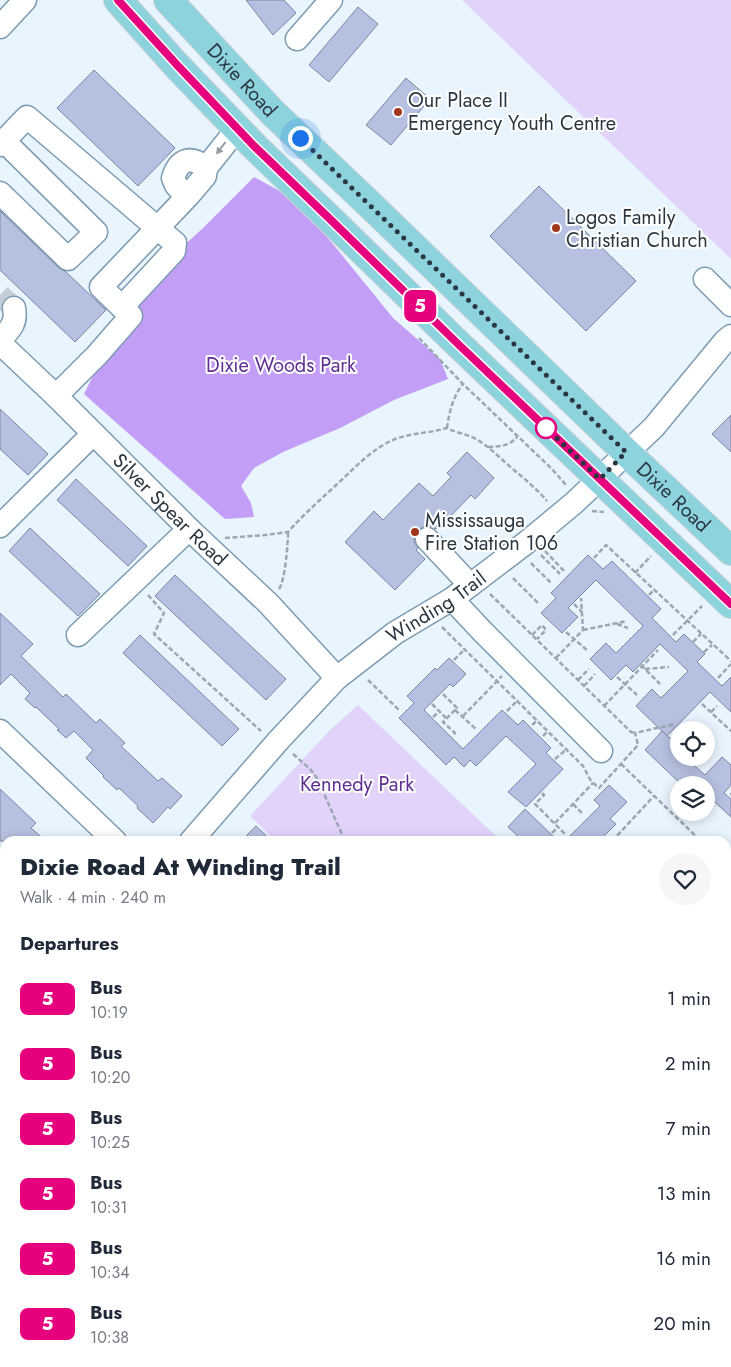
<!DOCTYPE html>
<meta charset="utf-8">
<style>
body{margin:0;font-family:Jost,sans-serif;background:#f6f6f7;color:#1f2937;height:100vh;display:flex;flex-direction:column;font-size:19px;white-space:nowrap}
*{box-sizing:border-box;margin:0}
p{font-size:16px;color:#747a83}
.icon{flex:none;width:28px;height:28px;fill:none;stroke:currentColor;stroke-width:2;stroke-linecap:round;stroke-linejoin:round}
.map{position:relative;flex:1;overflow:hidden}
.panel{position:absolute;left:0px;top:836px;width:731px;height:531px;display:flex;flex-direction:column;background:#fff;border-radius:15px 15px 0 0;box-shadow:0 2px 12px #0003}
.panel>*{flex:none}
.badge{padding:0 10px;border-radius:8px;font-size:18px;line-height:32px}
.buttons{position:absolute;left:670px;top:721px;display:grid;gap:10px}
.buttons a{display:grid;place-items:center;width:45px;height:45px;border-radius:50%;background:#fff;box-shadow:0 2px 12px #0003;font-size:25px}
.you{position:absolute;width:25px;height:25px;margin:-12px;border:4px solid #fff;border-radius:50%;background:#1a73e8;box-shadow:0 0 0 8px #1a73e833}
.map>.badge{position:absolute;translate:-50% -50%;box-shadow:0 0 0 2px #fff}
h2{padding:0 20px;font-size:19px;line-height:45px}
.round{display:grid;place-items:center;flex:none;width:52px;height:52px;border-radius:26px;background:#f6f6f7}
.head{display:flex;align-items:center;justify-content:space-between;height:85px;padding:0 20px}
h1{font-size:24px;font-weight:800;line-height:38px}
ul{padding:0;list-style:none}
li{display:flex;align-items:center;gap:15px;height:65px;padding:0 20px}
li div{flex:1}
li b{display:block;font-size:19px}
li em{font-style:normal}
li .badge{min-width:55px;font-weight:700;text-align:center}
.map>svg:first-child{display:block}
</style>
<div class="map">
<svg width="731" height="1367" viewBox="0 0 731 1367">
<rect width="100%" height="100%" fill="#e8f4fe"/>
<!-- green -->
<g fill="#e2d3fb">
<polygon points="462,0 731,0 731,259 492,29"/>
<polygon points="358,705 501,841 276,841 250,816 330,730"/>
<polygon points="731,1284 731,1367 667,1367 670,1363 726,1362 726,1290"/>
</g>
<!-- forest -->
<g fill="#c39ef6">
<polygon points="254,177 298,201 393,318 440,359 448,379 394,400 340,428 283,452 254,468 241,486 251,503 254,517 225,519 84,394 135,290 202,229"/>
<polygon points="91,1363 176,1363 175,1367 95,1367"/>
</g>
<!-- building -->
<g fill="#b6c0e0" stroke="#7c85a4">
<polygon points="246,0 284,0 296,13 273,35"/>
<polygon points="358,7 378,24 329,82 309,65"/>
<polygon points="94,70 175,148 138,186 57,108"/>
<polygon points="406,78 430,99 391,145 366,125"/>
<polygon points="539,186 636,281 586,331 490,236"/>
<polygon points="0,211 59,268 66,272 106,310 75,342 0,270"/>
<polygon points="0,409 48,454 28,475 0,449"/>
<polygon points="731,415 731,452 712,434"/>
<polygon points="467,452 494,478 475,499 471,495 444,523 443,522 436,529 430,526 425,526 418,530 414,536 414,542 418,548 416,550 425,559 395,590 345,542 374,511 383,520 419,483 433,496 451,477 447,473"/>
<polygon points="76,479 147,546 128,566 57,500"/>
<polygon points="30,528 100,594 78,616 9,551"/>
<polygon points="588,555 603,569 612,561 661,609 652,618 676,642 684,634 705,654 697,662 722,686 731,677 731,712 710,692 667,736 636,706 652,689 661,698 688,671 660,644 633,672 626,665 611,680 590,659 606,643 616,653 643,626 596,580 568,608 578,617 562,633 541,613 556,598 551,593"/>
<polygon points="175,575 286,679 266,700 155,596"/>
<polygon points="0,613 33,644 21,656 63,697 66,694 96,723 100,719 125,743 121,746 158,781 162,778 182,796 170,809 168,807 153,823 137,808 138,806 119,788 117,790 103,777 104,776 86,758 93,750 74,731 66,738 57,730 59,729 36,707 35,708 25,699 30,693 11,674 0,685"/>
<polygon points="140,635 239,729 222,746 123,653"/>
<polygon points="449,658 466,674 453,687 450,684 424,710 463,749 502,710 518,725 523,720 551,748 546,753 563,769 526,807 508,792 536,764 506,736 476,766 470,760 464,767 454,757 446,765 399,718 414,703 407,696 435,668 437,670"/>
<polygon points="662,731 679,746 679,758 686,758 705,775 722,757 731,765 731,785 724,793 731,799 731,817 706,794 706,785 682,785 645,750"/>
<polygon points="609,785 627,802 610,819 616,824 599,841 565,841 600,806 594,800"/>
<polygon points="0,789 36,823 31,828 46,841 0,841"/>
<polygon points="525,809 558,841 523,841 508,827"/>
<polygon points="256,826 272,841 241,841"/>
</g>
<g fill="none" stroke-linecap="round" stroke-linejoin="round">
<!-- minor-tunnel -->
<polyline stroke="#c2ced8" stroke-width="22" stroke-dasharray="22 11" stroke-linecap="butt" points="0,295 14,308"/>
<defs>
<g id="minor">
<polyline points="0,27 25,0"/>
<polyline points="297,39 331,0"/>
<polyline points="0,145 27,117 175,243 174,251 122,307"/>
<polyline points="206,168 237,129"/>
<polyline points="0,193 68,259 96,232 4,141"/>
<polyline points="705,279 731,305"/>
<path d="M0,340C10,329 17,324 14,308"/>
<path id="s1" d="M0,343L56,396L189,529L268,603L337,678"/>
<path d="M56,396L97,355L131,316L101,287L187,197L205,176L206,168C191,155 179,159 173,178L176,185L187,197"/>
<polyline points="0,526 93,434"/>
<polyline points="427,539 470,585"/>
<polyline points="452,599 482,631 601,751"/>
<polyline points="78,635 189,529"/>
<polyline points="0,731 115,841"/>
<path id="s2" d="M191,841L278,741L337,678L395,633L452,599L527,542L574,503L654,427L725,341L731,336"/>
<polyline points="0,1003 5,1001"/>
<polyline points="0,1250 5,1248"/>
<polyline points="597,1362 601,1367"/>
<polyline points="338,1367 341,1362"/>
<polyline points="636,1367 639,1362"/>
</g>
<g id="major">
<polyline points="118,0 177,66 254,146 333,222 457,343 731,604"/>
<path id="s3" d="M168,0L273,113L365,200L626,452L731,551"/>
</g>
</defs>
<!-- minor casing -->
<use href="#minor" stroke="#7d9bb1" stroke-width="25"/>
<!-- major casing -->
<use href="#major" stroke="#d0d3d5" stroke-width="30"/>
<!-- path -->
<g stroke="#9ba7b1" stroke-width="2.5" stroke-dasharray="5 2.5" stroke-linecap="butt">
<polyline points="419,338 463,384 552,469 567,486"/>
<path d="M447,428C449,413 453,396 463,384"/>
<path d="M488,447C501,446 508,447 517,437"/>
<polyline points="592,511 604,512"/>
<path d="M225,538L265,535L288,532C303,515 319,501 335,486C354,469 371,449 395,439C412,433 430,433 447,428C456,433 467,434 476,439C488,446 497,455 507,464C521,476 535,487 547,501"/>
<polyline points="545,551 564,571"/>
<polyline points="541,555 560,574"/>
<polyline points="594,558 606,545 731,661"/>
<polyline points="531,563 551,583"/>
<polyline points="635,573 651,556"/>
<polyline points="513,578 539,604"/>
<path d="M279,589C285,581 288,544 288,532"/>
<polyline points="490,594 631,732 635,733"/>
<polyline points="148,595 164,613 154,634 261,731"/>
<polyline points="649,595 654,590"/>
<polyline points="574,604 582,612"/>
<polyline points="617,624 628,628"/>
<polyline points="442,627 583,766 591,781 599,788 638,745 635,733 675,724"/>
<polyline points="583,630 627,621"/>
<polyline points="566,632 588,651"/>
<polyline points="532,635 542,625 546,630 537,639"/>
<polyline points="673,635 702,606"/>
<polyline points="693,642 701,634"/>
<polyline points="704,652 712,645"/>
<polyline points="556,658 583,630 581,598"/>
<polyline points="454,660 465,649"/>
<polyline points="641,665 660,684"/>
<polyline points="645,669 669,667"/>
<polyline points="617,677 637,695"/>
<polyline points="718,678 731,664"/>
<polyline points="368,680 400,711"/>
<polyline points="578,680 589,669"/>
<polyline points="584,686 595,674"/>
<polyline points="443,694 457,708 443,722 455,733 452,736"/>
<polyline points="432,704 446,718"/>
<polyline points="702,704 731,731"/>
<polyline points="604,706 658,650"/>
<polyline points="455,710 476,729"/>
<polyline points="507,711 518,700"/>
<polyline points="711,712 717,706"/>
<polyline points="463,716 502,676"/>
<polyline points="433,717 439,712"/>
<polyline points="532,725 538,720"/>
<polyline points="543,736 548,731"/>
<polyline points="293,754 310,769 317,778 345,841"/>
<polyline points="555,759 567,749"/>
<polyline points="621,764 701,841"/>
<polyline points="542,793 544,795 535,804 565,834"/>
<polyline points="730,794 731,794"/>
<polyline points="573,804 583,814"/>
<polyline points="555,823 593,783"/>
<polyline points="552,833 558,827"/>
<polyline points="614,841 613,840 654,796"/>
<polyline points="726,865 731,869"/>
<polyline points="726,1100 731,1095"/>
<polyline points="726,1243 731,1237"/>
<polyline points="185,1367 187,1362"/>
</g>
<!-- minor -->
<use href="#minor" stroke="#fff" stroke-width="22"/>
<!-- major -->
<use href="#major" stroke="#8dd3de" stroke-width="28"/>
</g>
<!-- one-way arrows -->
<defs><path id="oneway-solid" d="M-6-.8H1V-3.2L6.5 0L1 3.2V.8H-6Z" transform="scale(1.25)"/></defs>
<use fill="#959ba0" href="#oneway-solid" transform="translate(221 148) rotate(127)"/>
<g fill="none" stroke-linecap="round" stroke-linejoin="round">
<defs>
<polyline id="line" points="118,0 178,66 254,146 333,222 457,343 731,604"/>
</defs>
<!-- line casing -->
<use href="#line" stroke="#fff" stroke-width="11"/>
<!-- line -->
<use href="#line" stroke="#e6007e" stroke-width="8"/>
<!-- walk -->
<polyline stroke="#2b3740" stroke-width="5" stroke-dasharray="0 9" points="300,138 626,452 600,479 546,428"/>
</g>
<!-- markers -->
<g fill="#9f361e" stroke="#fff" stroke-width="2">
<circle cx="398" cy="112" r="5"/>
<circle cx="556" cy="228" r="5"/>
<circle cx="415" cy="532" r="5"/>
</g>
<circle fill="#fff" stroke="#e6007e" stroke-width="2.5" cx="546" cy="428" r="10"/>
<g text-anchor="middle" stroke-width="4" stroke-linejoin="round" paint-order="stroke">
<!-- street labels -->
<g font-size="20" fill="#2b3740" stroke="#fff">
<text dy="7" stroke="none"><textPath href="#s3" startOffset="109">Dixie Road</textPath></text>
<text dy="7" stroke="none"><textPath href="#s3" startOffset="709">Dixie Road</textPath></text>
<text dy="7" stroke="none"><textPath href="#s1" startOffset="238">Silver Spear Road</textPath></text>
<text dy="7" stroke="none"><textPath href="#s2" startOffset="341">Winding Trail</textPath></text>
</g>
<!-- poi labels -->
<g font-size="20" fill="#2b3740" stroke="#fff" text-anchor="start">
<text x="408" y="107">Our Place II<tspan x="408" dy="23">Emergency Youth Centre</tspan></text>
<text x="566" y="224">Logos Family<tspan x="566" dy="23">Christian Church</tspan></text>
<text x="425" y="527">Mississauga<tspan x="425" dy="23">Fire Station 106</tspan></text>
</g>
<!-- park labels -->
<g font-size="20" fill="#602f93" stroke="#fff">
<text x="281" y="372">Dixie Woods Park</text>
<text x="357" y="791">Kennedy Park</text>
</g>
</g>
</svg>
<div class="buttons">
<a><svg class="icon" aria-label="locate" viewBox="0 0 24 24"><circle cx="12" cy="12" r="6"/><path d="M12 2v4M12 18v4M2 12h4M18 12h4"/></svg></a>
<a><svg class="icon" aria-label="layers" viewBox="0 0 24 24"><path d="M12 4l9 5-9 5-9-5zM3 14l9 5 9-5"/></svg></a>
</div>
<div class="you" style="left:300px;top:138px"></div>
<b class="badge" style="left:420px;top:306px;background:#e6007e;color:#fff">5</b>
<section class="panel">
<div class="head"><div><h1>Dixie Road At Winding Trail</h1><p>Walk · 4 min · 240 m</p></div><a class="round"><svg class="icon" aria-label="heart" viewBox="0 0 24 24"><path d="M12 20l-8-8c-3-5 5-10 8-4 3-6 11-1 8 4z"/></svg></a></div>
<h2>Departures</h2>
<ul>
<li><span class="badge" style="background:#e6007e;color:#fff">5</span><div><b>Bus</b><p>10:19</p></div><em>1 min</em></li>
<li><span class="badge" style="background:#e6007e;color:#fff">5</span><div><b>Bus</b><p>10:20</p></div><em>2 min</em></li>
<li><span class="badge" style="background:#e6007e;color:#fff">5</span><div><b>Bus</b><p>10:25</p></div><em>7 min</em></li>
<li><span class="badge" style="background:#e6007e;color:#fff">5</span><div><b>Bus</b><p>10:31</p></div><em>13 min</em></li>
<li><span class="badge" style="background:#e6007e;color:#fff">5</span><div><b>Bus</b><p>10:34</p></div><em>16 min</em></li>
<li><span class="badge" style="background:#e6007e;color:#fff">5</span><div><b>Bus</b><p>10:38</p></div><em>20 min</em></li>
</ul>
</section>
</div>
